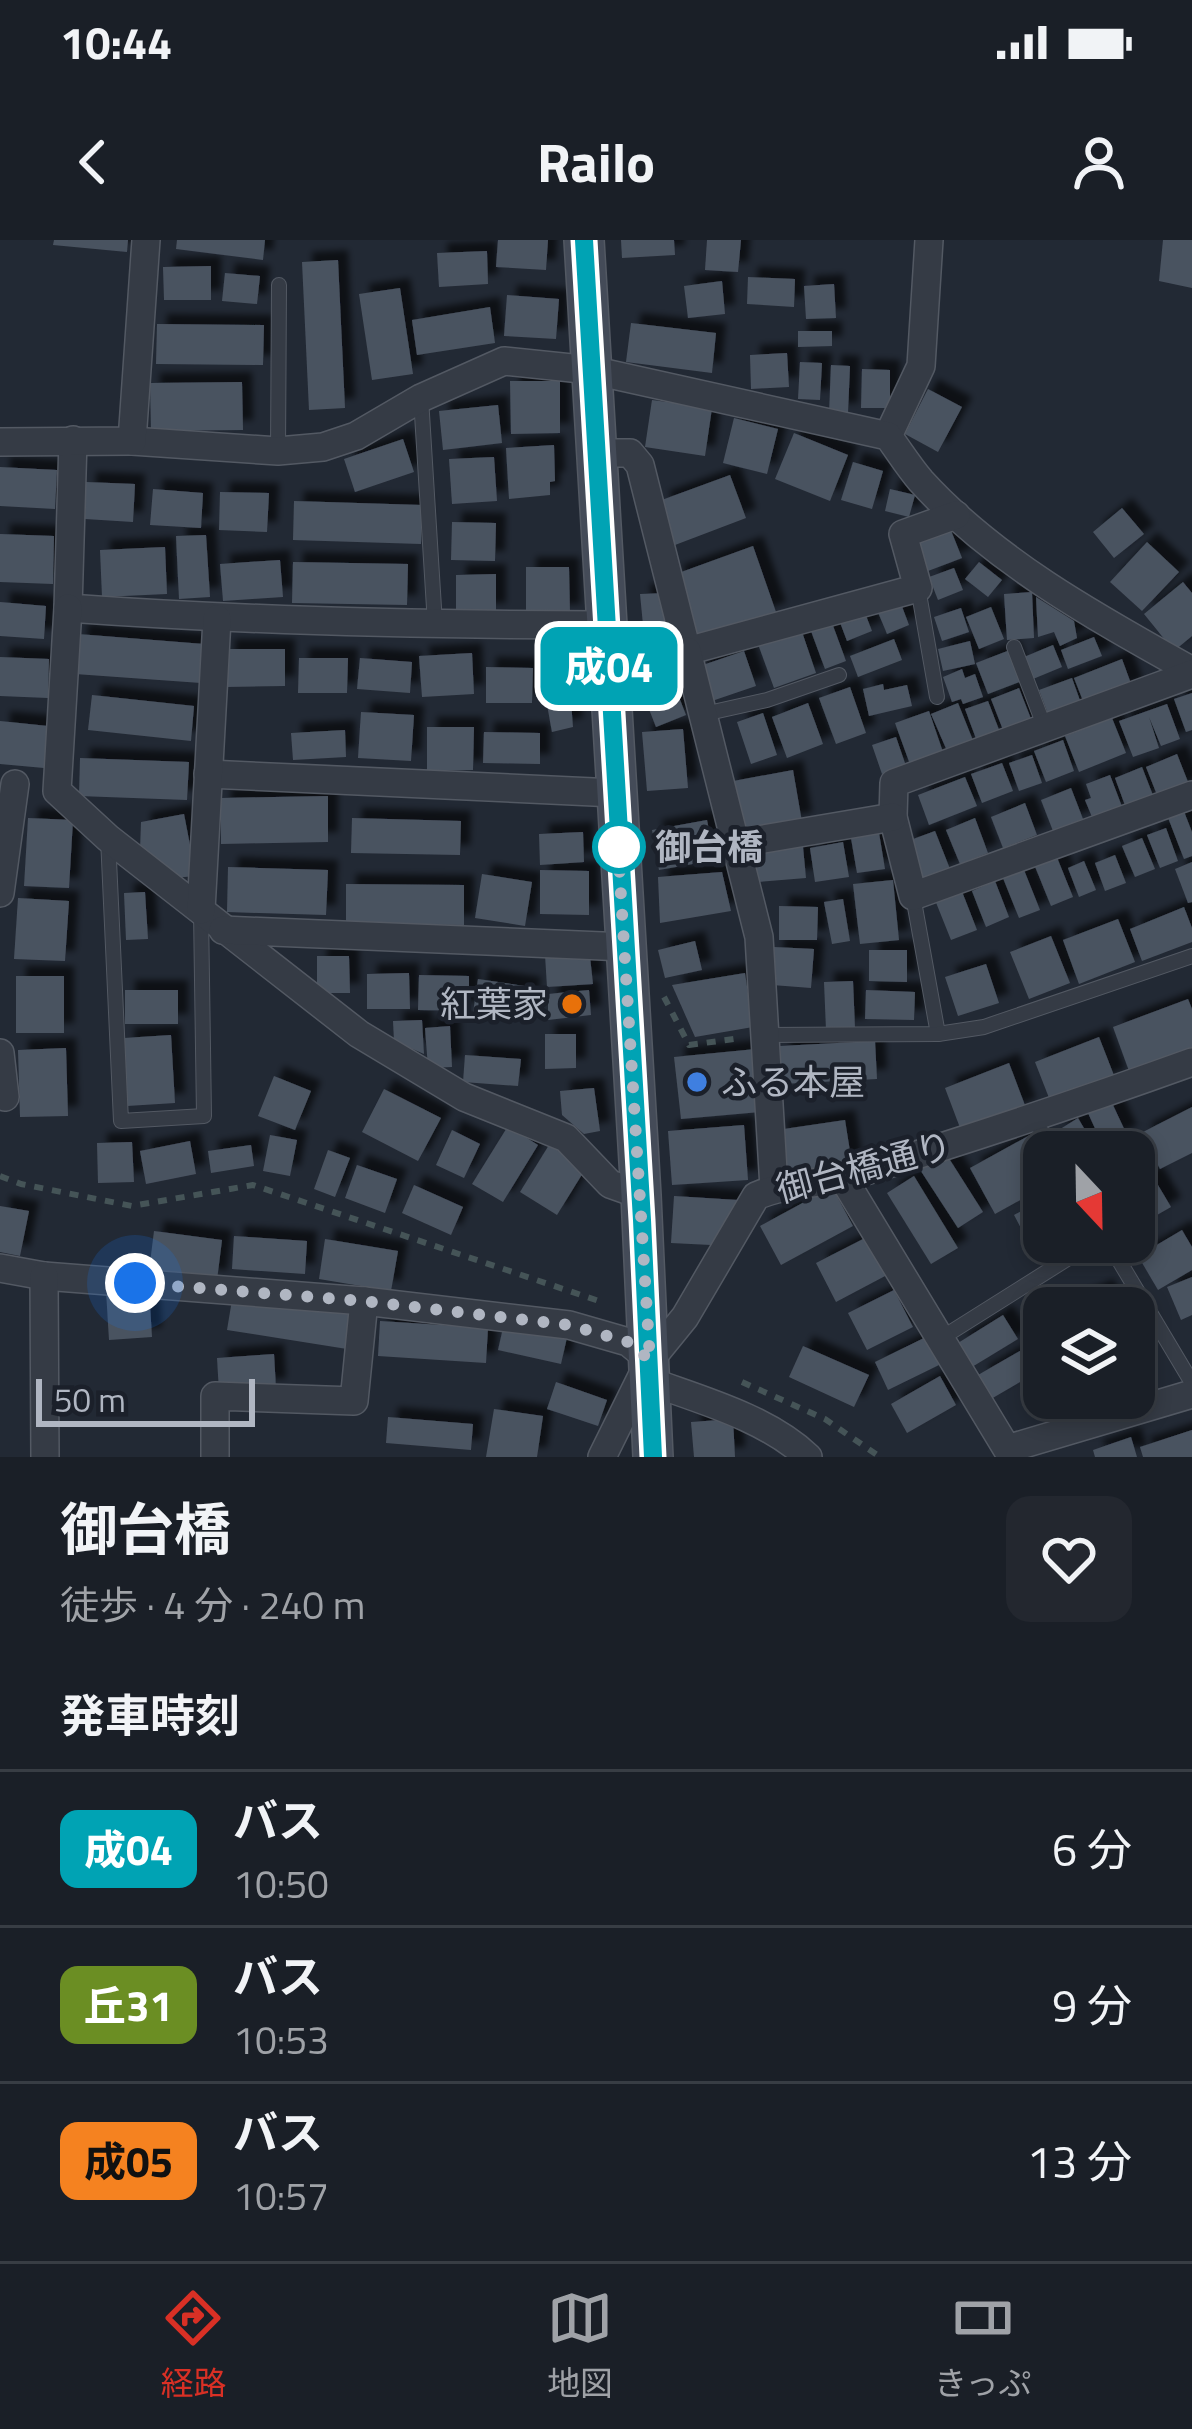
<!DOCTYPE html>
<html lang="ja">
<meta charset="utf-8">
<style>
body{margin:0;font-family:"Titillium Web","Noto Sans JP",sans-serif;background:#23272f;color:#f1f3f6;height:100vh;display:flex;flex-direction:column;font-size:45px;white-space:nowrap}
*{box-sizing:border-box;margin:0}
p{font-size:39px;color:#9fa2a7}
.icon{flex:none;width:66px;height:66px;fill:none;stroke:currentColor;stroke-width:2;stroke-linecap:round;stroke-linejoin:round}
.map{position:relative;height:1217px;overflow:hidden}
.details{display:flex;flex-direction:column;background:#1a1f27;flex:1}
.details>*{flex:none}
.badge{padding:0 24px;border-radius:18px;font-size:42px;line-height:78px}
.needle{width:78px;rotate:158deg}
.fabs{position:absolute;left:1023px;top:891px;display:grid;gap:24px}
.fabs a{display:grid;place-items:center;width:132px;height:132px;border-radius:24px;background:#1a1f27;box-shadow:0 6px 18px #0003,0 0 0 3px #383d44;font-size:60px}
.scale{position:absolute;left:36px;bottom:30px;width:219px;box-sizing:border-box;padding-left:12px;border:6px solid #b0b6c2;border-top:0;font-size:33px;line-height:42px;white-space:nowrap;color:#b0b6c2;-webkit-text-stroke:9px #1b202a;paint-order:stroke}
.you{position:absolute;width:60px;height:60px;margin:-30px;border:9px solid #fff;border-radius:50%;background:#1a73e8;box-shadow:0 0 0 18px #1a73e833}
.map>.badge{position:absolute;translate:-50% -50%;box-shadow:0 0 0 6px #fff}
h2{padding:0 60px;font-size:45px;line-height:108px}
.round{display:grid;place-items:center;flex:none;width:126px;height:126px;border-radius:24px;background:#23272f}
.overview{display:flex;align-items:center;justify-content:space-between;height:204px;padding:0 60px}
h1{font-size:57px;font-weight:700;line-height:90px}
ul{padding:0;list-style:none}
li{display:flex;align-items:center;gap:36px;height:156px;padding:0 60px;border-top:3px solid #383d44}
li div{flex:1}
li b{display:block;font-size:45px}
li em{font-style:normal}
li .badge{min-width:132px;font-weight:700;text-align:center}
.status{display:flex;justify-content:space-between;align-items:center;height:84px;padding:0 60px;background:#1a1f27;direction:ltr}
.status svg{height:33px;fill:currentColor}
header{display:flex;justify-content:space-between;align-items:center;height:156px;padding:0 60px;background:#1a1f27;font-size:54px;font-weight:700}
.tabs{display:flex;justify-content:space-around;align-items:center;height:168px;border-top:3px solid #383d44;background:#1a1f27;font-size:33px;color:#9fa2a7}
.tabs a{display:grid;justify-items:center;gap:6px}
.tabs .selected{color:#d93025}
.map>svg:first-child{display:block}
</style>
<div class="status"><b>10:44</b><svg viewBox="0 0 49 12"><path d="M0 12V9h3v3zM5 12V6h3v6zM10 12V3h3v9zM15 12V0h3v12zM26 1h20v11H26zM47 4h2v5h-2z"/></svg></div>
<header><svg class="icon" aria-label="back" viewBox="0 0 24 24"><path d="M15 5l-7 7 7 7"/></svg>Railo<svg class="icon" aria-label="person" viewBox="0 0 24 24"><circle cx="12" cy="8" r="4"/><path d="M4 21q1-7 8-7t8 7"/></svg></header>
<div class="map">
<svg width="1192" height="1217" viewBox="0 0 1192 1217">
<defs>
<filter id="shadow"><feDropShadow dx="10" dy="-10" stdDeviation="3" flood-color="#0009"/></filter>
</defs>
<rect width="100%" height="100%" fill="#222934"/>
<!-- building -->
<g fill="#4a5360" filter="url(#shadow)">
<polygon points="54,0 128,0 127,12 53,5"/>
<polygon points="177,0 265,0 263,20 176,9"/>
<polygon points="498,0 548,0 546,30 496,27"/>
<polygon points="621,0 674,0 675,15 622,18"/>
<polygon points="707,0 741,0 738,32 705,30"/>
<polygon points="1163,0 1192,0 1192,48 1159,41"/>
<polygon points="487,11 488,44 439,47 437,13"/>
<polygon points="338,20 345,168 309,170 302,22"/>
<polygon points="211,26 211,60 164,60 163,27"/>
<polygon points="225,33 260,36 257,64 222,61"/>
<polygon points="748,37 795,39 794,67 747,64"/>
<polygon points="722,41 725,74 688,78 684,46"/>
<polygon points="834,44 836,78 806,79 804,46"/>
<polygon points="400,48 413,134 372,140 359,54"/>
<polygon points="507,55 559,59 556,99 504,96"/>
<polygon points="490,67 495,103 417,115 412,80"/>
<polygon points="631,83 716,93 712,133 626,122"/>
<polygon points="157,84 264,85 263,125 156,124"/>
<polygon points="798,91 832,91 832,106 798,107"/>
<polygon points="787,113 789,147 751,149 750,115"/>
<polygon points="800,122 822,123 820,160 798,159"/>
<polygon points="831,125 850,126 848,173 829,173"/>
<polygon points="862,129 890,130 890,168 861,168"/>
<polygon points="510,141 560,141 560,193 511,194"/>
<polygon points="242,142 243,190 151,191 150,143"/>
<polygon points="928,149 962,167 938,212 905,194"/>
<polygon points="652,160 712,168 705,216 645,207"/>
<polygon points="498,165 502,203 443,210 439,171"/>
<polygon points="734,178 778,189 767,234 723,223"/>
<polygon points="794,193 848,215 830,261 775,239"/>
<polygon points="403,199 414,232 355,252 344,219"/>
<polygon points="554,205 555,241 550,242 550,255 509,259 506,208"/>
<polygon points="494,217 497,261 452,264 449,219"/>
<polygon points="853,222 883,231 872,269 841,260"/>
<polygon points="0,227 57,230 55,269 0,266"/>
<polygon points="730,235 746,278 675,305 659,261"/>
<polygon points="86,242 135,244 133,282 85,279"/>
<polygon points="153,249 203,253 201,288 150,285"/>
<polygon points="890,249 915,255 909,277 885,271"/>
<polygon points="220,252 269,253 267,292 219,290"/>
<polygon points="294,261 422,265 421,304 293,300"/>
<polygon points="1122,268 1144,294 1114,318 1093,292"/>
<polygon points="452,282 496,283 495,321 451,320"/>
<polygon points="950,288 962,318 928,331 916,301"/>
<polygon points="0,294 54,296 53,344 0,342"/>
<polygon points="206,295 210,357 179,359 176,296"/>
<polygon points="1147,302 1179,332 1142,371 1110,342"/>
<polygon points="753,306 776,372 696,400 673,335"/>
<polygon points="165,307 167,354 102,357 100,310"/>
<polygon points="280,320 283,357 223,361 220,324"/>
<polygon points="293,322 408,324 407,365 292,363"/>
<polygon points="979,322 1002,340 988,357 965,339"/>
<polygon points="526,327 569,327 570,374 526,374"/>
<polygon points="954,328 963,350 938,360 929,337"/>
<polygon points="496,334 496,373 456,373 456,335"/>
<polygon points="1183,342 1192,353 1192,396 1174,411 1144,374"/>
<polygon points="1032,352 1034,398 1007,400 1004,354"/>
<polygon points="666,353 676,393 644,395 640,354"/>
<polygon points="898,356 909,385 887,394 875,365"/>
<polygon points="1036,357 1074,381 1077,398 1060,406 1054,392 1038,397"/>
<polygon points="0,362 46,366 44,399 0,396"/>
<polygon points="991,367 1004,399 979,409 966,377"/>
<polygon points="863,368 872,391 847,401 838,377"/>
<polygon points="961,368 969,392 942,401 934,377"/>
<polygon points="832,383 846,421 825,429 811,391"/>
<polygon points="801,389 816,433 774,448 758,404"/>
<polygon points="78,394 204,404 201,443 75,434"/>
<polygon points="1094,397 1102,416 1068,429 1061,410"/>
<polygon points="894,399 902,420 858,437 850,416"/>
<polygon points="970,401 975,424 943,431 938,409"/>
<polygon points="674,402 681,428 645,432 642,406"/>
<polygon points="1053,405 1062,427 1033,439 1024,417"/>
<polygon points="225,409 285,409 285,446 225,447"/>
<polygon points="1010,410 1022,441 988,454 976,423"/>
<polygon points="744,411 756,446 709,462 697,427"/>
<polygon points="472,413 474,454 422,457 419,416"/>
<polygon points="0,417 49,419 48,458 0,456"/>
<polygon points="299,418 348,418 347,453 298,453"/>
<polygon points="360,418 412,422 410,453 357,449"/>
<polygon points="1122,419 1133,449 1085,466 1074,438"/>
<polygon points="486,427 533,428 532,463 486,463"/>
<polygon points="962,429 965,438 975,434 983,457 963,464 961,459 952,462 943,437"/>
<polygon points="569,436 573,487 552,492 542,438"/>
<polygon points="1072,438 1082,466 1050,479 1039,450"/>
<polygon points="883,444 884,450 907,445 912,466 869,476 863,449"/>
<polygon points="675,447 686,475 656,487 645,459"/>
<polygon points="850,447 866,493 836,504 819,458"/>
<polygon points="1019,448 1033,484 1005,495 991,459"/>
<polygon points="1192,453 1192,490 1186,492 1174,459"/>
<polygon points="92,455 194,466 191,501 88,490"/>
<polygon points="988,461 1001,495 978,504 965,469"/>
<polygon points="808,463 823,504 787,518 772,477"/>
<polygon points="958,463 974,503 948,513 931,474"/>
<polygon points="1167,464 1180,499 1161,506 1149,477 1159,508 1133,517 1119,481"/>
<polygon points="929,471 944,515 911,527 895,483"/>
<polygon points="361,472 414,475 411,521 358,518"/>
<polygon points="763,473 777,515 751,524 737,482"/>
<polygon points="1112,478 1126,513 1079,532 1065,496"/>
<polygon points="0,481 48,486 44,528 0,524"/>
<polygon points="427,487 474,487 473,530 427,531"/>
<polygon points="683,489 688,548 647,551 642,492"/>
<polygon points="345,490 346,517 293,520 291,493"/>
<polygon points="484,492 540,493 540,524 483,523"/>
<polygon points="896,497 906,526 882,534 872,505"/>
<polygon points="1063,500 1074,531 1046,542 1034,511"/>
<polygon points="1177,514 1190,547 1159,560 1146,527"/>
<polygon points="1032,515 1042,543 1019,551 1009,523"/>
<polygon points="80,518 189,522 187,560 79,556"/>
<polygon points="1002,523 1013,551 982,563 971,534"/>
<polygon points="1142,527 1154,558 1126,568 1115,538"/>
<polygon points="793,530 802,582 736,593 728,542"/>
<polygon points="1110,535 1124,572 1092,577 1085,560 1091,558 1086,544"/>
<polygon points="965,537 977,566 929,585 918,555"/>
<polygon points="1071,548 1083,579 1053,591 1041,560"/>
<polygon points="328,556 328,602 221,604 221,558"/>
<polygon points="1025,563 1037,595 1003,608 991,577"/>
<polygon points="1183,569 1192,592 1192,616 1184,619 1167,575"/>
<polygon points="184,574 196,636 173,638 140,611 141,582"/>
<polygon points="28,578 73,580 69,648 24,646"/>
<polygon points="352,578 461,581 460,615 351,613"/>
<polygon points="975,578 988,613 960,624 946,590"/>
<polygon points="707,580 715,620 659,630 652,590"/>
<polygon points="1166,588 1178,621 1160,628 1147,595"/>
<polygon points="935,591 950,629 920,640 905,602"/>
<polygon points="583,592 584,622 540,625 539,594"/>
<polygon points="879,593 885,629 857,633 851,598"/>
<polygon points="1142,598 1155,629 1135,637 1122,606"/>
<polygon points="843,602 849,637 815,642 810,608"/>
<polygon points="803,607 806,638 745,643 742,612"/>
<polygon points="1056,615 1073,657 1051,666 1034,624"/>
<polygon points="1115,615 1126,643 1105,651 1095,623"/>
<polygon points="1084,621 1096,650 1079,657 1068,628"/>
<polygon points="1192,622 1192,662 1188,663 1175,629"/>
<polygon points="1022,625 1040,670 1019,678 1001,633"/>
<polygon points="228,627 328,630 326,675 227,672"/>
<polygon points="540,630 589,631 589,675 540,674"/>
<polygon points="722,632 731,671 660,683 658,637"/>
<polygon points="482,634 532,642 525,686 475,678"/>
<polygon points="893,640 899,700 860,704 853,644"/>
<polygon points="995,641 1009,677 986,687 972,651"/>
<polygon points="346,644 464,645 464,685 346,684"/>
<polygon points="961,649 977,690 951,700 935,660"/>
<polygon points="145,652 148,699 126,700 124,653"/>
<polygon points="18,658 69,661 65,721 14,719"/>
<polygon points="843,659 850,701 832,704 824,662"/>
<polygon points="779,666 818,667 817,700 779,700"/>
<polygon points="1184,667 1192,688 1192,702 1142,721 1130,689"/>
<polygon points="1118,679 1135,722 1079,744 1063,700"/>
<polygon points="1051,696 1070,743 1029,759 1010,712"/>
<polygon points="695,701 702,730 665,738 658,710"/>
<polygon points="774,707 814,709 811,748 772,745"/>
<polygon points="869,710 907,710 907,742 869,741"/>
<polygon points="545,715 590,717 593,744 547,747"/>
<polygon points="317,716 349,716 350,753 317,753"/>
<polygon points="986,724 999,763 958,776 945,737"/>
<polygon points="409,733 410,769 367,769 367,734"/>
<polygon points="745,733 753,787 695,797 672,745"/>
<polygon points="419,735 469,736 469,771 418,770"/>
<rect x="16" y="736" width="48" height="57"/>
<polygon points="478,739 531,747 525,781 473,773"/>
<polygon points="853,741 855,788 826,790 824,742"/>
<rect x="125" y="750" width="53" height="34"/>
<polygon points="589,750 591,775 548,780 548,754"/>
<polygon points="866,750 915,752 914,780 865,779"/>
<polygon points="1188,759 1192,769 1192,807 1129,831 1113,787"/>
<polygon points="422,780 424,814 394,801 393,781"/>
<polygon points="450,786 452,827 428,828 425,788"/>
<polygon points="545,794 576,794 576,828 545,829"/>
<polygon points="171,795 175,863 127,866 124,798"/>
<polygon points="1099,797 1115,838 1051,863 1035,822"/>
<polygon points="875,801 877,839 782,844 780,806"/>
<polygon points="66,808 68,876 20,877 18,810"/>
<polygon points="756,809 760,872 681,879 674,817"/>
<polygon points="465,815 521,819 518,846 463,842"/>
<polygon points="1009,823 1026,868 962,893 945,848"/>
<polygon points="274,836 311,851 295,890 258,876"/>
<polygon points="594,848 600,891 584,894 562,875 560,851"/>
<polygon points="384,849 441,878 418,921 362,892"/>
<polygon points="1112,863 1127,895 1103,906 1088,873"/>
<polygon points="1192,867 1192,913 1160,929 1141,893"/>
<polygon points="1078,878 1098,912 1069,912 1057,891"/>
<polygon points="845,880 852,924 783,933 777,890"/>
<polygon points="744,885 748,940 672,945 668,891"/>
<polygon points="508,886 538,905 503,962 472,944"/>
<polygon points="452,890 480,904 464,938 436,925"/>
<polygon points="270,895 297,900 290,936 263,931"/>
<polygon points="1030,895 1044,921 1044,947 995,974 970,928"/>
<polygon points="190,901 196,934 146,944 140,911"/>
<polygon points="132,902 134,942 98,943 97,903"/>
<polygon points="251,905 254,926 211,933 208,911"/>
<polygon points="549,905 586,928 557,975 520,952"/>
<polygon points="943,909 983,972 958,988 917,925"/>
<polygon points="328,910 350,918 335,957 314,949"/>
<polygon points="357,925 397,939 385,973 345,958"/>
<polygon points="1152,935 1171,967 1136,987 1134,983 1134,946"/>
<polygon points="914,936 958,1008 931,1024 887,953"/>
<polygon points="414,945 463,967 451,995 402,973"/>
<polygon points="832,947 853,986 781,1025 760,986"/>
<polygon points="674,956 738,960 711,1005 671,1003"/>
<polygon points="1044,959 1044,1005 1033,1011 1014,975"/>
<polygon points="0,966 29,971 20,1016 0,1012"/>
<polygon points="1182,990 1192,1007 1192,1030 1158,1050 1138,1016"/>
<polygon points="154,991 222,1000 217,1040 149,1031"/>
<polygon points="234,996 307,1001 305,1034 232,1029"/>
<polygon points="867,997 887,1035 836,1062 816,1023"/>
<polygon points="325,999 398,1011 391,1051 319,1039"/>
<polygon points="1192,1037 1192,1075 1181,1080 1167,1047"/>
<polygon points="149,1049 152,1097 109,1100 106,1051"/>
<polygon points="1104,1049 1112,1068 1059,1068"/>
<polygon points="894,1050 913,1087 867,1110 848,1073"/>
<polygon points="233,1054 353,1073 347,1109 227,1090"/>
<polygon points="1003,1075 1018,1099 972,1127 958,1103"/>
<polygon points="505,1079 568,1093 561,1124 498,1110"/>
<polygon points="380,1081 488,1088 486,1123 378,1116"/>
<polygon points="926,1097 939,1125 888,1150 875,1122"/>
<polygon points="803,1106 869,1135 854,1167 789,1137"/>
<polygon points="1025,1108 1039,1131 991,1159 978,1135"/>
<polygon points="274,1114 276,1148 219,1152 217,1118"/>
<polygon points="940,1136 956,1165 907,1193 891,1164"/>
<polygon points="1044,1140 1044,1158 1093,1158 1046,1180 1030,1147"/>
<polygon points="556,1142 607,1160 598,1186 547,1169"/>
<polygon points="494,1169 543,1176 537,1217 486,1217"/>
<polygon points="388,1177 473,1184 471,1210 386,1203"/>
<polygon points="733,1179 735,1217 694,1217 691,1182"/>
<polygon points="1192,1190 1192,1217 1143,1217 1140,1207"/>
<polygon points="1131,1197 1137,1217 1095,1217 1093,1210"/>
</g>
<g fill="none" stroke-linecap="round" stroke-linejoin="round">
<defs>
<g id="service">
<polyline points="421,158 435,384"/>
<polyline points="278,211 279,45"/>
<polyline points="918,348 937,457"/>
<polyline points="1014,407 1045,488"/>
<polyline points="704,474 767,460 839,435"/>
<polyline points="108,598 121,881 204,876 201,672"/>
<polyline points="913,656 938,794"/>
<polyline points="765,795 938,794 984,787 1192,716"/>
<polyline points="1034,879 1054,912"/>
<polyline points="1108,1002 1192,1143"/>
<polyline points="940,1099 1094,1002"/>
</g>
<g id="minor">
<polyline points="888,196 921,126 929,0"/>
<path d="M73,200L68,368C248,381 427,385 607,385"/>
<path d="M132,201L278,211L323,207L356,196L421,158L504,121L591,130L888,196C899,211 909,227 921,241C995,322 1097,378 1192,431"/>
<polyline points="0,202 132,201 146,0"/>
<polyline points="597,213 630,213 640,225 687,411 918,348 903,294 956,275"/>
<polyline points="68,368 57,551 108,598 359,794 464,857 566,898 610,944 641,955"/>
<polyline points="687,411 759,697 774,948"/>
<polyline points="1192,434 894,543 893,577 913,656 1192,555"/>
<polyline points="208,534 615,553"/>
<polyline points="734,604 893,577"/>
<polyline points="0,653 15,544"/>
<polyline points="201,670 217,379"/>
<polyline points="223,690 626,707"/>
<polyline points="0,813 5,857"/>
<polyline points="843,938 1007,1209 1192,1154"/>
<polyline points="0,1028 44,1036 364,1061 569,1085 628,1102 650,1120"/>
<polyline points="44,1036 45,1217"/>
<path d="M649,1141C701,1160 767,1178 808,1217"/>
<polyline points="215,1217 215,1156 354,1161 364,1061"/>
<path d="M602,1217L650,1120L685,1077L756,956C788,942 823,945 856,934C969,899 1081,862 1192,822"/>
</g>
<polyline id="secondary" points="584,0 641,955 653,1217"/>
</defs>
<!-- service casing -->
<use href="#service" stroke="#535963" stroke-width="16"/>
<!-- minor casing -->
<use href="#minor" stroke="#535963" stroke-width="30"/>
<!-- secondary casing -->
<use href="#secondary" stroke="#535963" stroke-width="42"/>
<!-- path -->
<g stroke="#455457" stroke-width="6" stroke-dasharray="9 9" stroke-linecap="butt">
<polyline points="664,757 689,805 741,798"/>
<polyline points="0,936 21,944 132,966 253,945 599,1061"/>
<polyline points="742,1142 825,1179 880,1217"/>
</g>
<!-- service -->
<use href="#service" stroke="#353b45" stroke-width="14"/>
<!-- minor -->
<use href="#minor" stroke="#353b45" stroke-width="27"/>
<!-- secondary -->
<use href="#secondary" stroke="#444b58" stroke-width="39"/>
</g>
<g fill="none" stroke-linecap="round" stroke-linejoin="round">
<defs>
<polyline id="line" points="584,0 642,980 653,1217"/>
</defs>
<!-- line casing -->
<use href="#line" stroke="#fff" stroke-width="27"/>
<!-- line -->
<use href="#line" stroke="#00a3b4" stroke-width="18"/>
<!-- walk -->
<polyline stroke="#b0b6c2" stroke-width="12" stroke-dasharray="0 21.6" points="135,1043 364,1061 569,1085 628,1102 650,1120 617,592 619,607"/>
</g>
<!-- markers -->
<circle fill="#fff" stroke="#00a3b4" stroke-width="6" cx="619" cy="607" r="24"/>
<circle fill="#e8710a" stroke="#1b202a" stroke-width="4.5" cx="572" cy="764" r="12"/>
<circle fill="#3f7fe0" stroke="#1b202a" stroke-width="4.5" cx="697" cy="842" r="12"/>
<g text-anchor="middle" stroke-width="9" stroke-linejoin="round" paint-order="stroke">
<!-- stop labels -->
<g font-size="36" font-weight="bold" fill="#b0b6c2" stroke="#1b202a" text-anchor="start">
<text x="655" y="620">御台橋</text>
</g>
<!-- poi labels -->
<g font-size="36" fill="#b0b6c2" stroke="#1b202a" text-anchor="end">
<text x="548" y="777">紅葉家</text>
<text x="721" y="855" text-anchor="start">ふる本屋</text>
</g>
<!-- street labels -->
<g font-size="36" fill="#b0b6c2" stroke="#1b202a">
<text transform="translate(864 927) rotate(-15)" y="13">御台橋通り</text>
</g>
</g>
</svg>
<div class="fabs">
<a><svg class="needle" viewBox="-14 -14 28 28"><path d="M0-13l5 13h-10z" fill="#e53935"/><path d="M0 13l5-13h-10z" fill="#9fa2a7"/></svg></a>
<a><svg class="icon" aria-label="layers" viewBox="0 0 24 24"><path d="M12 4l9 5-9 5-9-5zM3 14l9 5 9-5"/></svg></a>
</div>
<div class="scale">50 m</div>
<div class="you" style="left:135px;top:1043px"></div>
<b class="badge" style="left:609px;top:426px;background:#00a3b4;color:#fff">成04</b>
</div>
<section class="details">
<div class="overview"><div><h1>御台橋</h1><p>徒歩 · 4 分 · 240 m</p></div><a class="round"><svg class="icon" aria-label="heart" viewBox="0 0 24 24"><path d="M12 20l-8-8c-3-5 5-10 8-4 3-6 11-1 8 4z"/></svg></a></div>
<h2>発車時刻</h2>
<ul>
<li><span class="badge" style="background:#00a3b4;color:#fff">成04</span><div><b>バス</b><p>10:50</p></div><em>6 分</em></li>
<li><span class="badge" style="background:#6b8e23;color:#fff">丘31</span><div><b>バス</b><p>10:53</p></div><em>9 分</em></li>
<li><span class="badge" style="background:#f58220;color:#111">成05</span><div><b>バス</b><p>10:57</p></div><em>13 分</em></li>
</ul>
</section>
<nav class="tabs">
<a class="selected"><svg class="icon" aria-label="directions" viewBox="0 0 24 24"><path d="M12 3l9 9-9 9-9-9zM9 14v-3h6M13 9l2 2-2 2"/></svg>経路</a>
<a><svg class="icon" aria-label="map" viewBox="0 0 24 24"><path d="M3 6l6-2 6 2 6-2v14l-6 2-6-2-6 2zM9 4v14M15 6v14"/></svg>地図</a>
<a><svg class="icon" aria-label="tickets" viewBox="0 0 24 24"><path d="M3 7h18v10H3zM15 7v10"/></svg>きっぷ</a>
</nav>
